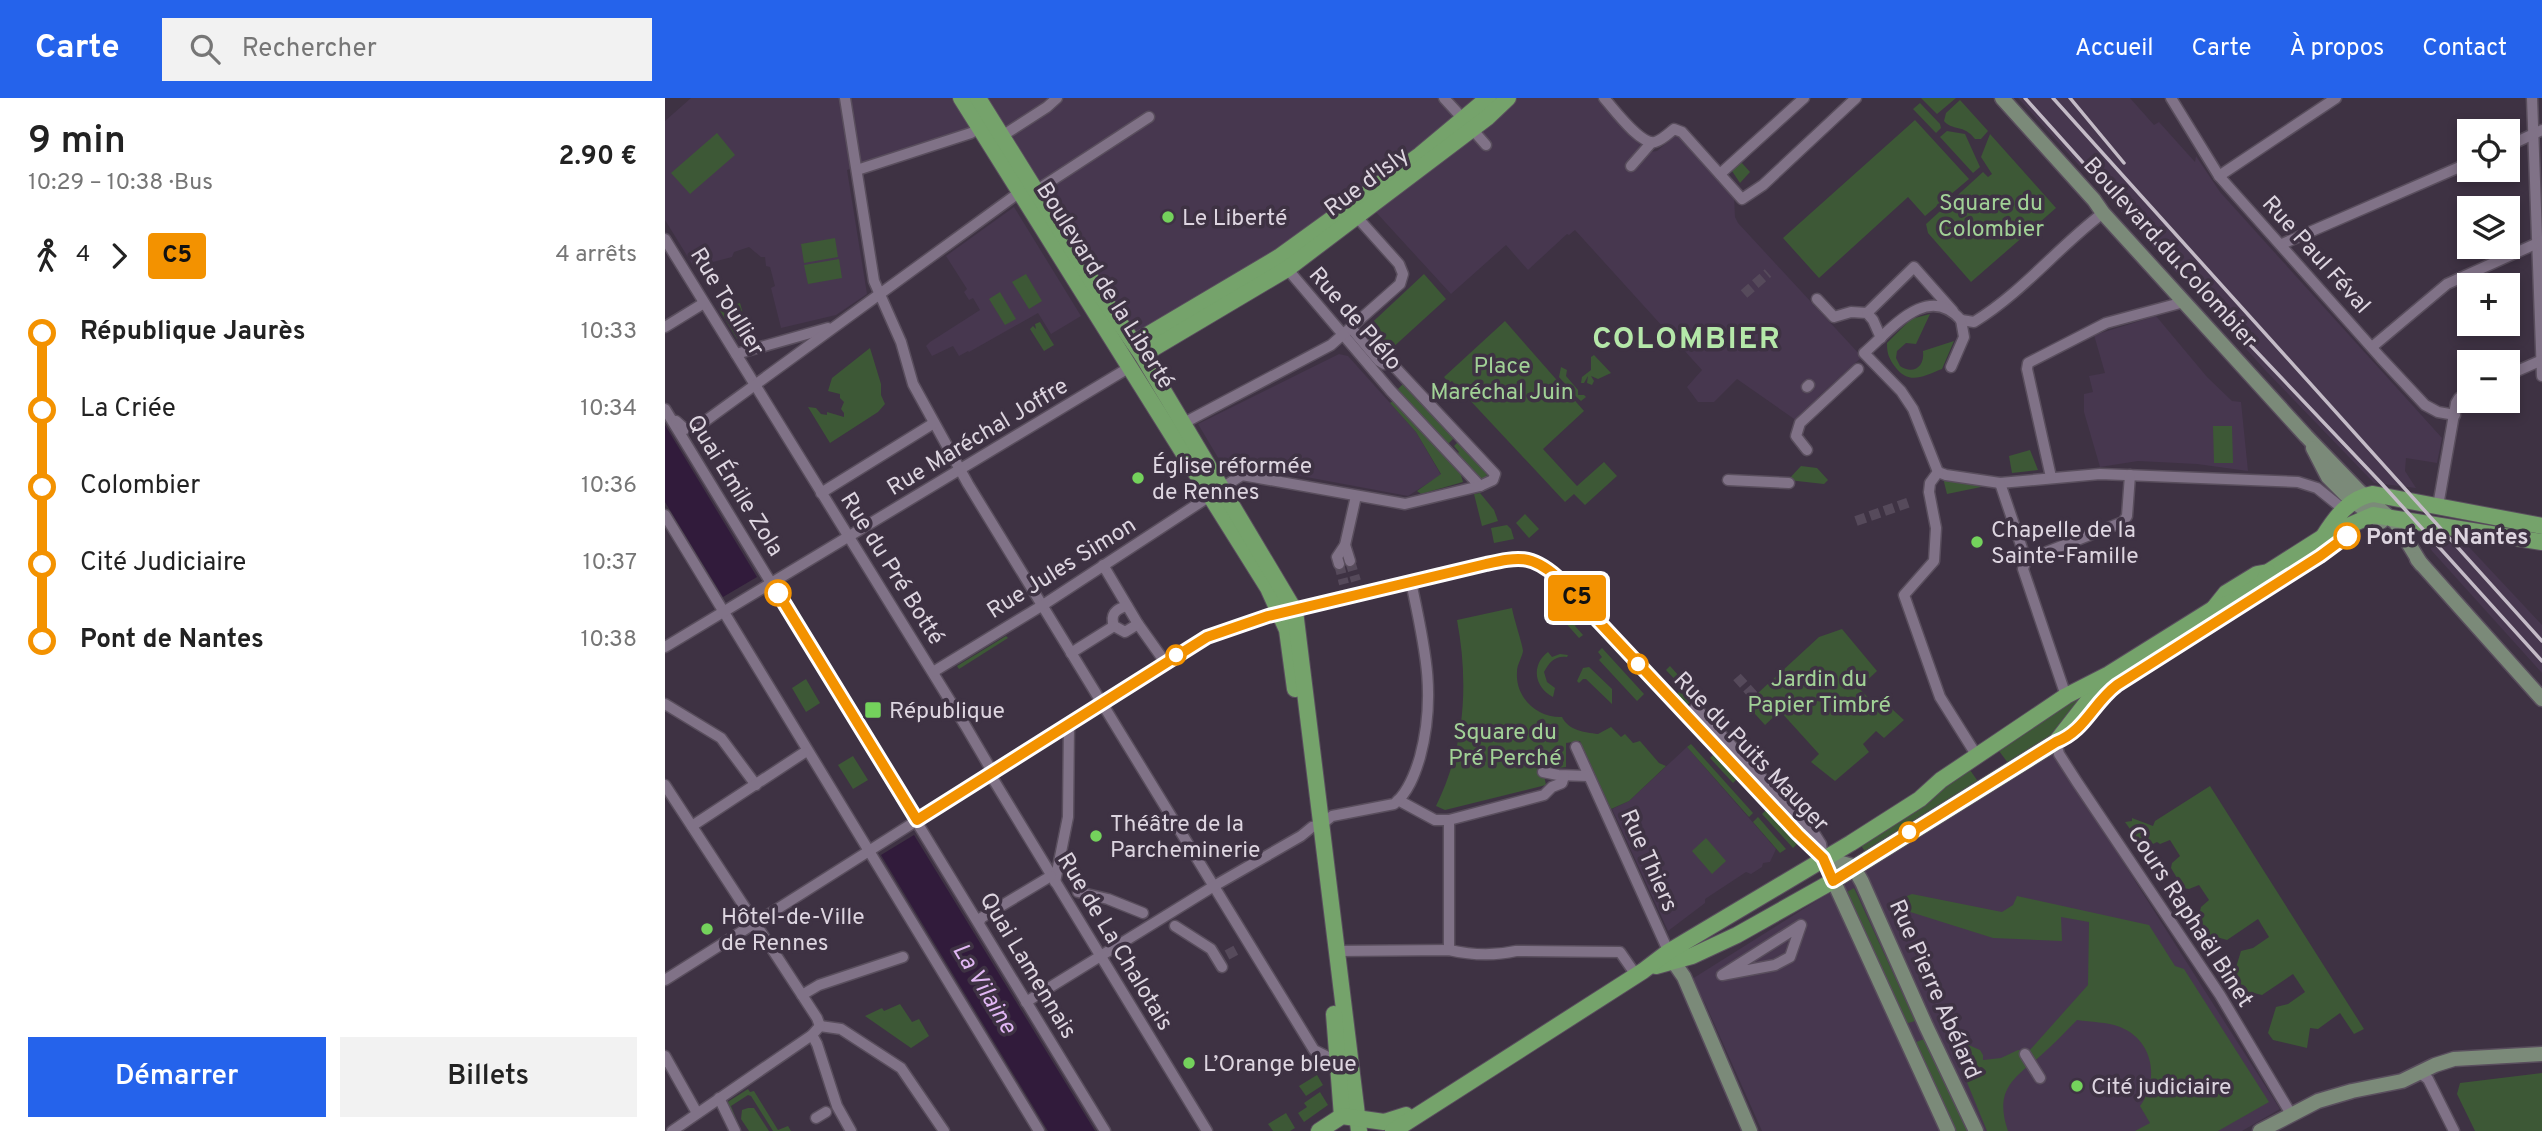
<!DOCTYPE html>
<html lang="fr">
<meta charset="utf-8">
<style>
body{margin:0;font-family:Overpass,sans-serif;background:#f2f2f2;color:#222;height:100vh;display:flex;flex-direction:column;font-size:26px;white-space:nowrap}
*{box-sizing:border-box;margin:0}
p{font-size:23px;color:#767676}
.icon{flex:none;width:38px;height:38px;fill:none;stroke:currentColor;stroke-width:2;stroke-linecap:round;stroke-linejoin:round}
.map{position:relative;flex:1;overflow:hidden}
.details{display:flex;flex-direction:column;background:#fff;width:665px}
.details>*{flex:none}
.badge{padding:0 14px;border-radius:5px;font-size:24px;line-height:46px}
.fabs{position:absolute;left:1792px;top:21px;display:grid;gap:14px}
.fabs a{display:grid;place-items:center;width:63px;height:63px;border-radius:0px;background:#fff;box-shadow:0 4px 10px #0003;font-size:35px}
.map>.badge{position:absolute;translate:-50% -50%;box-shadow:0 0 0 4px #fff}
.legs{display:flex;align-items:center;gap:10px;height:77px;padding:0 28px;font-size:23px}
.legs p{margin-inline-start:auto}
.summary{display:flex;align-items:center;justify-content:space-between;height:119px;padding:0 28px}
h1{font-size:38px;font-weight:600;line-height:52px}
.button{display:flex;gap:14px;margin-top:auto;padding:14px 28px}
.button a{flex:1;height:80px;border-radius:0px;background:#2563eb;color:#fff;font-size:28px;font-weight:600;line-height:80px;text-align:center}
.button a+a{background:#f2f2f2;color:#222}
ul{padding:0 28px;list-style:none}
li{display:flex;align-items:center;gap:24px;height:77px;font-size:26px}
li i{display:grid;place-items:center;width:10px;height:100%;margin:0 9px;background:currentColor}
li i::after{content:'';width:18px;height:18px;margin:-9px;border:5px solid;border-radius:50%;background:#fff}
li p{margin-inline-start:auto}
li:first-child i{background:linear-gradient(#0000 50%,currentColor 0)}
li:last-child i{background:linear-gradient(currentColor 50%,#0000 0)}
header{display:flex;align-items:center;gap:42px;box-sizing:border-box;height:98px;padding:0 35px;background:#2563eb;color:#fff}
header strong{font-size:33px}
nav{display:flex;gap:38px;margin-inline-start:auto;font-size:24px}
.search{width:490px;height:63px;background:#f2f2f2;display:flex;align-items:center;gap:18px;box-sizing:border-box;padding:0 24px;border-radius:0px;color:#767676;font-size:26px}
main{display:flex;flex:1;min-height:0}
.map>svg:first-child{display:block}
</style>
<header>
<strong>Carte</strong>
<div class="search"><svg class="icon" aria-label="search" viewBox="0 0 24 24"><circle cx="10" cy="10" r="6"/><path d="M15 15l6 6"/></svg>Rechercher</div>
<nav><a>Accueil</a><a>Carte</a><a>À propos</a><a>Contact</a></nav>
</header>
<main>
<section class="details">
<div class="summary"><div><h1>9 min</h1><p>10:29 – 10:38 · Bus</p></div><b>2.90 €</b></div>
<div class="legs"><svg class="icon" aria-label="walk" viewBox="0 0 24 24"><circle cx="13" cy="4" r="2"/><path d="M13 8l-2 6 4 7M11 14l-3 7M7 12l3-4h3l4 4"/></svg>4<svg class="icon" aria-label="forward" viewBox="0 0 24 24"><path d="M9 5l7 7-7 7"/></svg><b class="badge" style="background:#f39200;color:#111">C5</b><p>4 arrêts</p></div>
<ul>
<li><i style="color:#f39200"></i><b>République Jaurès</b><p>10:33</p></li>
<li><i style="color:#f39200"></i><span>La Criée</span><p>10:34</p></li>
<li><i style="color:#f39200"></i><span>Colombier</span><p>10:36</p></li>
<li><i style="color:#f39200"></i><span>Cité Judiciaire</span><p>10:37</p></li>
<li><i style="color:#f39200"></i><b>Pont de Nantes</b><p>10:38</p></li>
</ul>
<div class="button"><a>Démarrer</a><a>Billets</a></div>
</section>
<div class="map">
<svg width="1877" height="1033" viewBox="0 0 1877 1033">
<rect width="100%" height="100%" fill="#3e3243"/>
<!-- built -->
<g fill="#47374f">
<polygon points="26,0 932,0 984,54 992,53 1012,36 1069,97 1070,119 1073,125 1197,259 1153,299 1157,305 1135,325 1072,281 1049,304 1033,304 1022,289 1037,272 910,132 904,137 902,136 863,172 841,147 786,196 709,112 475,265 308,31 182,72 202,196 171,217 116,230 106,190 110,188 105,169 101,168 100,159 96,159 84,149 69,154 67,159 29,169 0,122 0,23"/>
<polygon points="1353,0 1465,0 1489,27 1494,24 1530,64 1531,58 1555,94 1777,340 1772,365 1741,360 1740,373 1751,390 1709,385 1601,273"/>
<polygon points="349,109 416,218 386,236 373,215 304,254 303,253 294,258 288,248 267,258 261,248 265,244 315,212 308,200 304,202 299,194 302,191 281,158"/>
<polygon points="1491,218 1542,279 1567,303 1576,304 1583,373 1532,366 1473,363 1435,369 1419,314 1419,296 1428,294 1424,278 1440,275 1429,237"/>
<polygon points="674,256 683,258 751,334 776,377 743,398 555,363 533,326"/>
<polygon points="1761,442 1804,449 1877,527 1877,575 1767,453"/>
<polygon points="1022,649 1111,751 1105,764 1098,765 1097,769 1086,776 1081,774 1040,801 1040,805 1003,833 947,711 964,703"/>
<polygon points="1388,654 1615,1011 1577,1033 1097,1033 1040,905 1027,881"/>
</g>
<!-- green -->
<g fill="#3d5836">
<polygon points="1256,0 1291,0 1272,16"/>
<path d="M1295,2L1323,33L1316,41H1310C1299,26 1287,33 1279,23L1281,15Z"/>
<polygon points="1255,5 1275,26 1276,30 1271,35 1248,11"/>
<polygon points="1250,22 1304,81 1260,118 1243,99 1154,180 1118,140"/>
<polygon points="1282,33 1300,36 1315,69 1308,75 1275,39"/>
<polygon points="52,35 70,57 25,96 6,75"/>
<polygon points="1325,36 1391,110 1306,184 1263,135 1261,126 1318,74 1323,79 1327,76 1316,59"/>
<polygon points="1076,64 1085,74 1075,85 1067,73"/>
<polygon points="170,140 173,159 139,165 136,146"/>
<polygon points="174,161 177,180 143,186 139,167"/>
<polygon points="361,176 377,203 364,211 347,184"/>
<polygon points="759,176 781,201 725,252 720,255 712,252 697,234"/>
<polygon points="335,194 351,221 340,227 324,201"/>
<polygon points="75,205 80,223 75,226 76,232 81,231 83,237 72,241 54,211"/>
<path d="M1265,216L1251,246L1241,245L1232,253L1231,260L1235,268C1248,277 1260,269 1258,253L1289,243L1277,271C1256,279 1243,288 1228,266C1223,258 1222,254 1222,245L1246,221Z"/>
<polygon points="840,223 919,313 878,351 912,388 939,364 952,378 920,407 909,396 900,404 787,283 784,285 779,279"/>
<polygon points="375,224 389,247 379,253 365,231 368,228 371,231 370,226"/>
<polygon points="205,250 216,286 216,297 220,306 213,314 165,345 143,309 151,310 156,316 162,317 162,314 179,319 179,315 176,311 179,304 175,300 175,296 163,293 167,280"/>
<polygon points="929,257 946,275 933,281 926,278 929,283 927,287 922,285 923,278 919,285 916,285 917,279 926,272 926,259"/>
<polygon points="896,269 902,272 901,278 913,292 913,297 919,297 921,299 916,303 908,296 908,290 902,288 894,279"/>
<polygon points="739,285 789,340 781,348 731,293"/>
<polygon points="728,303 796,377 798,384 756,396 752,393 776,376 751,334 725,305"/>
<polygon points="1548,328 1567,328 1568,365 1549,365"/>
<polygon points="793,344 822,376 821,380 815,383 791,357 794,354 789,348"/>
<polygon points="1365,352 1373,372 1347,375 1344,358"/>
<polygon points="1136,368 1152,370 1163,382 1159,386 1123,382"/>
<polygon points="1278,380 1317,387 1316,389 1282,396"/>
<polygon points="815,395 829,412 833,423 817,428 809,396"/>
<polygon points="860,416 874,431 864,440 851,425"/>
<polygon points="842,427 846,431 849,441 829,445 826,430"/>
<polygon points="887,485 894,504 913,524 910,528 918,537 914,540 891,514 894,511"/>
<path d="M847,510C848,518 858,548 858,553C857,560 852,566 852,574C850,600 873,620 897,619C904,633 919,634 933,636L946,629L956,639L960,636L968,645L975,643L994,665L1001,668L964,703L946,711L915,643L901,645V669L878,672L881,687L780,712L771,708C800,649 804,586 792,522Z"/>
<polygon points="1177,531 1212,573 1194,590 1209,606 1216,601 1239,622 1219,640 1211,633 1198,646 1204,654 1170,683 1146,664 1154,656 1115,613 1100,627 1081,606 1154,539"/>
<polygon points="341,538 343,540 294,571 292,568"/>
<polygon points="937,550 979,596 972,603 934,562 937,559 933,554"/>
<path d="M883,554L887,559L895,556L903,557L902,559C891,557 884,564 879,574L882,584L890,590L888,599C869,589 866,567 883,554Z"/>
<polygon points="1005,568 1032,598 1020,609 1010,598 1018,590 1001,572"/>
<polygon points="924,569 947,591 947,606 921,581 918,581 914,585 912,583 918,570"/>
<polygon points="141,581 155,605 141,614 127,590"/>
<polygon points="1426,591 1392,636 1343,665 1334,653"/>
<polygon points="1026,646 1088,715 1084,719 1022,649"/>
<polygon points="1049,656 1072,681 1068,685 1045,660"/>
<polygon points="188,658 203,682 188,691 173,667"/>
<polygon points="1305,672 1314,685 1201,755 1195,746 1272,697 1280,687"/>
<polygon points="1545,688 1699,931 1689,936 1675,915 1653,931 1645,930 1642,950 1608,942 1603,935 1611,909 1623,906 1640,894 1628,876 1597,897 1577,892 1568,879 1576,853 1588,850 1604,839 1593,821 1562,842 1541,836 1533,822 1536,809 1544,802 1534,787 1524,791 1518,790 1506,770 1507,765 1515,758 1505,742 1495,746 1492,744 1488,746 1485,743 1477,748 1460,724 1467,723 1467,720 1488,728 1490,723"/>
<polygon points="1101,712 1132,746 1128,750 1097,716"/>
<polygon points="1093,719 1121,751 1115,755 1088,724"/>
<polygon points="1041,740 1061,763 1047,776 1027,753"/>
<polygon points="1189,790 1250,923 1240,926 1180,795"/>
<path d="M1247,796L1337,814L1348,807L1352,798L1484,827L1510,868L1519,871L1604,1004L1553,1033H1470L1485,1025L1475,1008C1495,981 1488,942 1455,929C1442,924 1426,924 1412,922C1399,935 1387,948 1373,960C1345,982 1330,995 1343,1033H1322L1283,938L1315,952L1318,957V962L1336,960L1353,952L1364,953L1423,887L1424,824L1396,819L1397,843L1328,840L1239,812L1242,798Z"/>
<polygon points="235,906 247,924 254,921 264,938 246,950 200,918 217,910 219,913"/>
<polygon points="1259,941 1305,1033 1289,1033 1249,945"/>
<polygon points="1877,975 1877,1033 1810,1033 1792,996 1795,985"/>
<polygon points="652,977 658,987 641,998 634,988"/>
<polygon points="83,991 85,994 89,993 113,1032 123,1028 126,1033 108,1033 86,998 83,997 66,1008 76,1033 73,1033 61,1005"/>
<polygon points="655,994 663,1007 639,1024 633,1015 642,1009 639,1005"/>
<polygon points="83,1010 89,1010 104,1033 84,1033 76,1021 77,1012"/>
<polygon points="621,1015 630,1030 625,1033 608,1033 603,1026"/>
</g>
<!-- water -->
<g fill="#311b3b">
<polygon points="0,327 92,479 58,499 0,404"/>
<polygon points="249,737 430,1033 383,1033 216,757"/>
</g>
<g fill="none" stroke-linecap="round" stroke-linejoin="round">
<!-- street-tunnel -->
<g stroke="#564a5b" stroke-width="10" stroke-dasharray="10 5" stroke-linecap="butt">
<polyline points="1079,196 1103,175"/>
<polyline points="1191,423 1245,404"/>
<polyline points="685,463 691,483"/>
<polyline points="674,466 679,486"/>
<polyline points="1072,579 1089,598"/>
<polyline points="562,857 575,850"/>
</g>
<defs>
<g id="street">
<polyline points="180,0 209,183 236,244 248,286 303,386 649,952 673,964"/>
<polyline points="779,0 801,24"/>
<path d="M939,0C949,11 975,47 990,44C997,42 1003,36 1009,31L1017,34L1077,101L1098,87L1191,0"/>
<polyline points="1506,0 1554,78 1716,260 1760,307 1773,314 1790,317"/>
<polyline points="1867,0 1877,278"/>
<polyline points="807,31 821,47"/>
<polyline points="337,38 382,9 392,0"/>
<polyline points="1843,48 1877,32"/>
<polyline points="966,68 986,45"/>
<polyline points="192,72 306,35 318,28"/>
<polyline points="1055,76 1139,0"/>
<polyline points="1554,78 1671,0"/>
<polyline points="366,96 484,19"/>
<polyline points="0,141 300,627 324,668 325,676 542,1033"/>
<polyline points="1617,146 1804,65"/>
<polyline points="619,167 726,293 815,388"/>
<polyline points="1152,201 1169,219 1186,214 1202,215 1208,222 1216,240"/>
<polyline points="1202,215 1249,169 1288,213"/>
<path d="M1296,222L1309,224C1358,194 1393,149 1438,115"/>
<polyline points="0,229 39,205"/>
<polyline points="1707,249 1782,186 1877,143"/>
<polyline points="71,256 163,230"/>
<polyline points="1286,269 1299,239 1296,222"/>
<polyline points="1843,277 1877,262"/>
<polyline points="1142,289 1144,287"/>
<polyline points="0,311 440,1033"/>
<polyline points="11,323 20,331 39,324 359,91"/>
<polyline points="517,326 666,247 735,186 738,176 734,166 691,118"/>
<polyline points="1142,352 1131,338 1135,325 1193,271"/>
<polyline points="1273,374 1281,377 1335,385 1435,376 1633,384 1652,390 1678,411"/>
<polyline points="1273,374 1265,385 1264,394 1271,430 1269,463 1239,497 1275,599 1312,658"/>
<path d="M1273,374L1248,311L1236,293L1199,255C1224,234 1262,183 1296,222"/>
<polyline points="1386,379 1362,271 1363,265 1441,225 1519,204"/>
<polyline points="1063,382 1124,385"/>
<polyline points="1335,385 1361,462 1358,471 1401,598"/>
<polyline points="156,395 269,325"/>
<polyline points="1773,408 1791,305 1794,300 1804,293"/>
<polyline points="0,417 374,1033"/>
<polyline points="680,447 685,463"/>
<polyline points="1361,462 1458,424 1462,418 1465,377"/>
<polyline points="674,466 672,459 680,447 691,398"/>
<polyline points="438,467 473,526 500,564"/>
<path d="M462,508C450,511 445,517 449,528L460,534L473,526"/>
<polyline points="0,549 465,269"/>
<polyline points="406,555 449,528"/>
<polyline points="268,574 378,507 577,377 740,406 815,388 828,382 830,376 726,265 719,266 714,263 686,230"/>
<polyline points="0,606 56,640 91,687"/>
<polyline points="1022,618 1031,610 1149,735 1156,746 1158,760"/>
<polyline points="1391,644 1394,656 1412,684 1555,897 1626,1016"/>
<polyline points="911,649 1005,857"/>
<polyline points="878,674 893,677 923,678"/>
<polyline points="0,687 152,920 155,928"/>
<polyline points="733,702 770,722 784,722 879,697 887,689 897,685 899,678"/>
<polyline points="784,722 784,852"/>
<polyline points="27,728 140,654"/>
<polyline points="390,784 403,719 404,625"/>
<polyline points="413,794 443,801 478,815"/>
<polyline points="314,825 316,820 386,778"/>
<polygon points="1136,827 1125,859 1110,867 1057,877"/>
<polyline points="510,828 546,851 557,869"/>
<path d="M671,853L784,852C806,857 829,858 851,853L955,854L971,877"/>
<path d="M0,882L542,539L603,518L845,461C866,459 877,465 892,479L1133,736L1158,760"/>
<polyline points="137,897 154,887 238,859"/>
<path d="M361,904L549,788L636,738L647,729L656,727L667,718L729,706C743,695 750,676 755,659C772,596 759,546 746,484"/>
<polyline points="155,928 176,931 236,970 279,1033"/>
<polyline points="147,937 152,946 172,1008 186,1033"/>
<polyline points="1360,956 1375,980"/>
<polyline points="0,958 32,1015"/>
<polyline points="1755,975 1763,981 1789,1033"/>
<polyline points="54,1000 70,1033"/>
<polyline points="151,1020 161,1014"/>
<polyline points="7,1033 147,937 155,928"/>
</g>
<g id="secondary">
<polyline points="1337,0 1429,102 1438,115 1641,338 1694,393 1731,425 1756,466"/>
<polyline points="1648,350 1663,379 1684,400 1716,424"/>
<polyline points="1752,461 1877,601"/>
<polyline points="1158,760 1188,768 1197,784 1261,928 1311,1033"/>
<polyline points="1158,760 1283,1033"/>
<polyline points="1008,863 1019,879 1085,1033"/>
<polyline points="1595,1033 1653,1003 1687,993 1737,983 1770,967 1789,961 1877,956"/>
</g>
<g id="primary">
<polyline points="296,0 603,490 622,532 630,591"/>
<polyline points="313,0 437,199 477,257 630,513 694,1033"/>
<polyline points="469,245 614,159 755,57 823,0"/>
<polyline points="477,257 622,171 823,19 843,0"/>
<path d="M1658,439C1670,420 1684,400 1708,396L1877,428"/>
<polyline points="1549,510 1561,495 1592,476 1603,474 1658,439 1708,417 1877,444"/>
<polyline points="991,868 1027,858 1072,837 1168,783 1391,644 1441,580"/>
<polyline points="669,916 677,1018"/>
<polyline points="654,1033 677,1018 719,1024 741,1017"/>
<polyline points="728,1033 978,873 1003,854 1186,745 1255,701 1276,682 1401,598 1444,576 1548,511 1570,503 1598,485 1603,474"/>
</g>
</defs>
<!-- street casing -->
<use href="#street" stroke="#594e5d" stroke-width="13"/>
<!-- secondary casing -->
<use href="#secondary" stroke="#594e5d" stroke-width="17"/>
<!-- primary casing -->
<use href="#primary" stroke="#594e5d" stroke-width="18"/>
<!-- street -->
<use href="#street" stroke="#807287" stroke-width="10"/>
<!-- secondary -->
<use href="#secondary" stroke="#7b8a79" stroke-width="14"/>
<!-- primary -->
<use href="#primary" stroke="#75a36b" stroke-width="16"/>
<!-- rail -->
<g stroke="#c4bbc7" stroke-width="3.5">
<polyline points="1360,0 1518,176 1717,386 1877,563"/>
<polyline points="1388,0 1877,543"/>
<polyline points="1405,0 1459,65"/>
</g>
</g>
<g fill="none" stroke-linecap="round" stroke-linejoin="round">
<defs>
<path id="line-1" d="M113,495L252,722L542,539L603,518L821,466C853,459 866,456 892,479L1133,736L1158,760L1168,783L1391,644C1420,633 1428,605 1452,587L1655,458L1682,438"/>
</defs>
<!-- line-1 casing -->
<use href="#line-1" stroke="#fff" stroke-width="16"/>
<!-- line-1 -->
<use href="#line-1" stroke="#f39200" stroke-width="10"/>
</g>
<!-- markers -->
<g fill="#74d25c" stroke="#3e3243" stroke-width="2.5">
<circle cx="503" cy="119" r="7"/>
<circle cx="473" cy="380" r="7"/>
<circle cx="1312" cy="444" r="7"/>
<rect x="199" y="603" width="18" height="18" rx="3.5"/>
<circle cx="431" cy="738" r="7"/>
<circle cx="42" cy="831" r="7"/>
<circle cx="524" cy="965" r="7"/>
<circle cx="1412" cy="988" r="7"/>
</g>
<g fill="#fff" stroke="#f39200" stroke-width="3.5">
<circle cx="1682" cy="438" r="12"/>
<circle cx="113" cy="495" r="12"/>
<circle cx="511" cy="557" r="9"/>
<circle cx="973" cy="566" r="9"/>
<circle cx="1244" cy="734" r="9"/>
</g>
<g text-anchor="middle" stroke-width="7" stroke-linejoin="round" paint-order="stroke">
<!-- street labels -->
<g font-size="23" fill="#ddd5e0" stroke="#3e3243">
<text transform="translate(701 83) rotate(-37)" y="8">Rue d'Isly</text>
<text transform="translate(1506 154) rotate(48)" y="8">Boulevard du Colombier</text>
<text transform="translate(1652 156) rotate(48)" y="8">Rue Paul Féval</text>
<text transform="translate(441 187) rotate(58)" y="8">Boulevard de la Liberté</text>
<text transform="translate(63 203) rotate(59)" y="8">Rue Toullier</text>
<text transform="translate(691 220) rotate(49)" y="8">Rue de Plélo</text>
<text transform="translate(312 338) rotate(-31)" y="8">Rue Maréchal Joffre</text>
<text transform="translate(71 387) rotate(58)" y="8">Quai Émile Zola</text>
<text transform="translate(396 469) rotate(-32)" y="8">Rue Jules Simon</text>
<text transform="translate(228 470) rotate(58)" y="8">Rue du Pré Botté</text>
<text transform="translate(1087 653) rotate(46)" y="8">Rue du Puits Mauger</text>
<text transform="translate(985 762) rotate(66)" y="8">Rue Thiers</text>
<text transform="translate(1526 818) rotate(57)" y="8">Cours Raphaël Binet</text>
<text transform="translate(451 843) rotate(59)" y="8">Rue de La Chalotais</text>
<text transform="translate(364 867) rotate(59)" y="8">Quai Lamennais</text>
<text transform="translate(1271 891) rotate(66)" y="8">Rue Pierre Abélard</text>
</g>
<!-- park labels -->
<g font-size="23" fill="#a1d196" stroke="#3e3243">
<text x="1326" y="112">Square du<tspan x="1326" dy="26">Colombier</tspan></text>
<text x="837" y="275">Place<tspan x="837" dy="26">Maréchal Juin</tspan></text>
<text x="1154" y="588">Jardin du<tspan x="1154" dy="26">Papier Timbré</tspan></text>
<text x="840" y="641">Square du<tspan x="840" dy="26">Pré Perché</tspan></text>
</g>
<!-- poi labels -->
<g font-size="23" fill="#ddd5e0" stroke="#3e3243" text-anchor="start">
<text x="517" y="127">Le Liberté</text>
<text x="487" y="375">Église réformée<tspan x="487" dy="26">de Rennes</tspan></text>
<text x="1326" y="439">Chapelle de la<tspan x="1326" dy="26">Sainte-Famille</tspan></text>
<text x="224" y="620">République</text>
<text x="445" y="733">Théâtre de la<tspan x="445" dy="26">Parcheminerie</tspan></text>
<text x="56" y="826">Hôtel-de-Ville<tspan x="56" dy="26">de Rennes</tspan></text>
<text x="538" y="973">L’Orange bleue</text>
<text x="1426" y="996">Cité judiciaire</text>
</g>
<!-- stop labels -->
<g font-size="23" font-weight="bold" fill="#ddd5e0" stroke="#3e3243" text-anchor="start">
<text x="1701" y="446">Pont de Nantes</text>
</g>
<!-- water labels -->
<g font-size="24" font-style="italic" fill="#e1b7f4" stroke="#3e3243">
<text transform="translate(320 890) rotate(59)" y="8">La Vilaine</text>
</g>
<!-- district labels -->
<g font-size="30" font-weight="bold" letter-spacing="2" fill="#b5e8a9" stroke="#3e3243">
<text x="1022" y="250">COLOMBIER</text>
</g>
</g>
</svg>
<div class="fabs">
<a><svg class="icon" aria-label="locate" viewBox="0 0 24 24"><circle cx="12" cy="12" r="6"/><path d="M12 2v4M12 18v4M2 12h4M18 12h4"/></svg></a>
<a><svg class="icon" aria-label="layers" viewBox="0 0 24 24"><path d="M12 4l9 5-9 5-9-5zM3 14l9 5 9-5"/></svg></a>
<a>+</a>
<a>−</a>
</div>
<b class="badge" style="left:912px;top:500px;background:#f39200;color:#111">C5</b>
</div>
</main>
